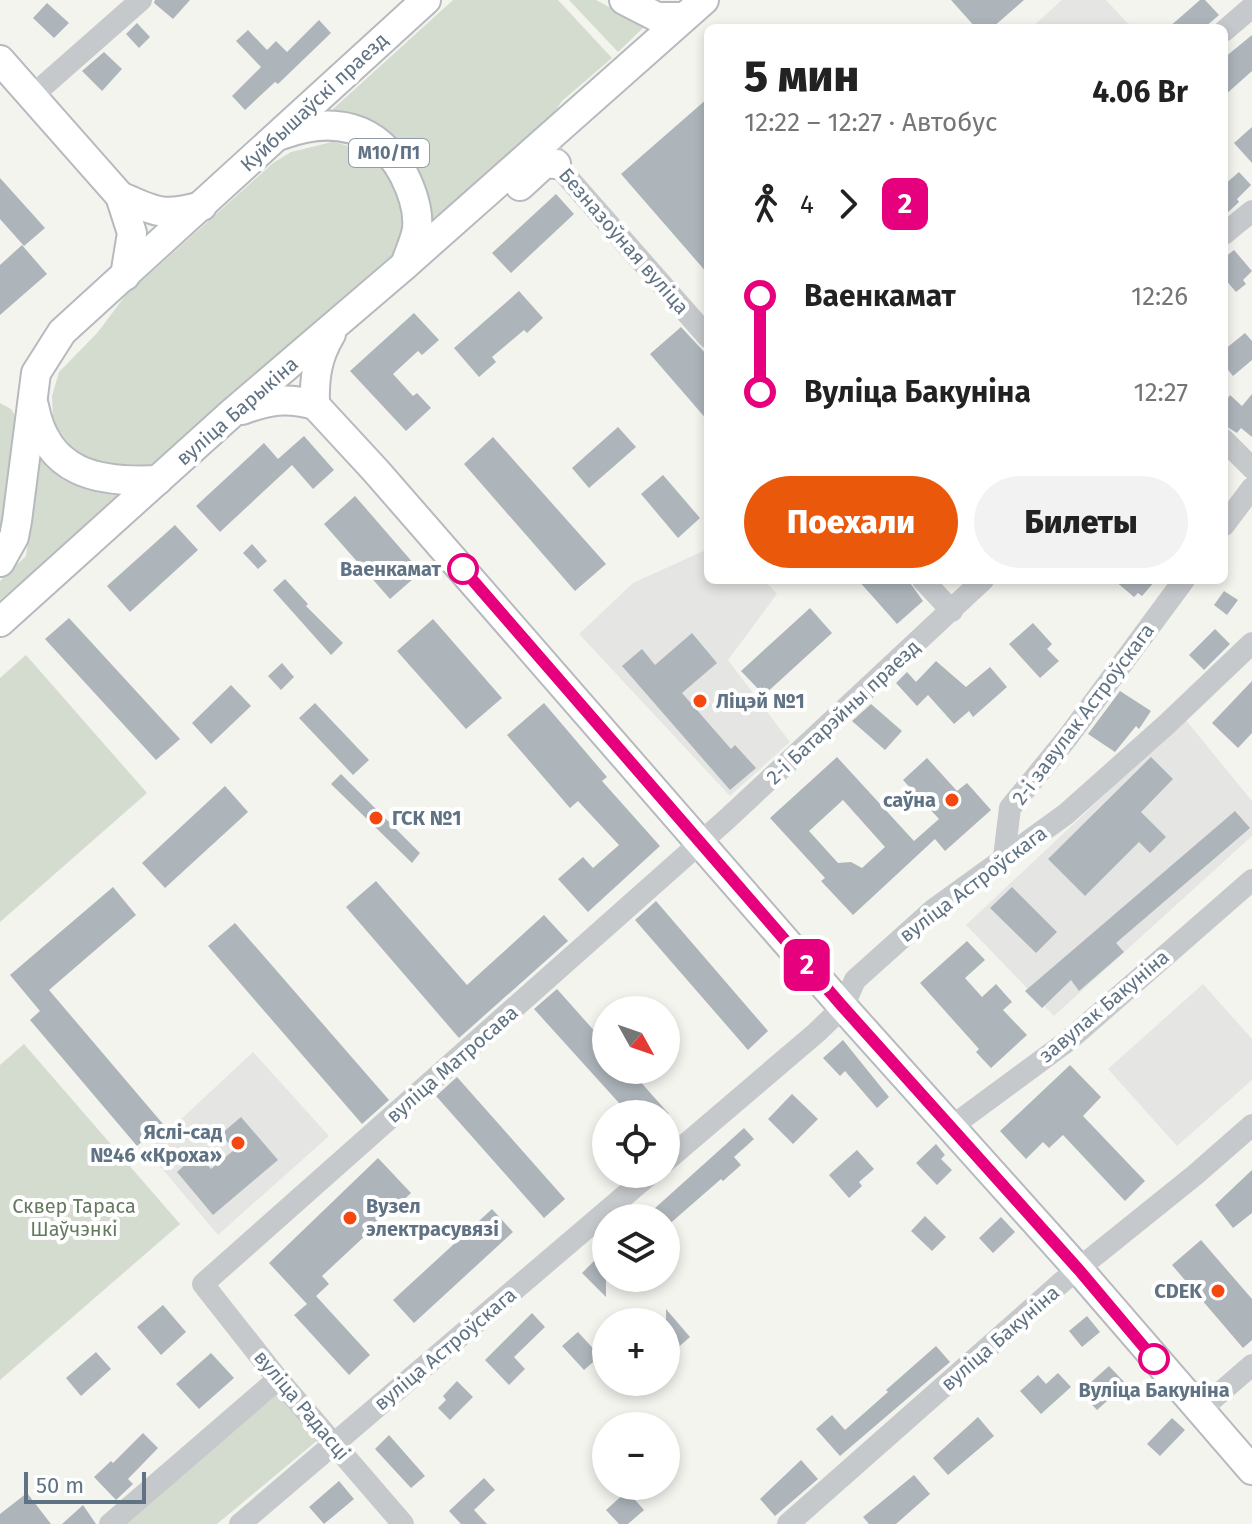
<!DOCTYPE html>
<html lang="ru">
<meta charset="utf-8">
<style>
body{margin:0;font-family:"Fira Sans",sans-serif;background:#f2f2f2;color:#222;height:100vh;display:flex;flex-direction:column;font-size:30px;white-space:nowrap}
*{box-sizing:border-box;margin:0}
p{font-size:26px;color:#767676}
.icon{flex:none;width:44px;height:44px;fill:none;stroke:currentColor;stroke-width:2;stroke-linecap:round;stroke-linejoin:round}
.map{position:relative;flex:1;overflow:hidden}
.drawer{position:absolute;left:704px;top:24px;width:524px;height:560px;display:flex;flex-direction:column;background:#fff;border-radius:12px;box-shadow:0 4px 12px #0003}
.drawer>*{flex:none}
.badge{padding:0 16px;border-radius:12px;font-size:28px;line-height:52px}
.needle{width:52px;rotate:130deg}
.tools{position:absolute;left:592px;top:996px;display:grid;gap:16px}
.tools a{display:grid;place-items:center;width:88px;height:88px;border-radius:50%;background:#fff;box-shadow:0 4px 12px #0003;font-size:40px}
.scale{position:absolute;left:24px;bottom:20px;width:122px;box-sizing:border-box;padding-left:8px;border:4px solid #607384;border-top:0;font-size:22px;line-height:28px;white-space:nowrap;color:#607384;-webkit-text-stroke:6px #fff;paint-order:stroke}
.map>.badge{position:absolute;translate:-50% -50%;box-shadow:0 0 0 4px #fff}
.legs{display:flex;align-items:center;gap:12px;height:88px;padding:0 40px;font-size:26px}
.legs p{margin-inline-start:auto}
.overview{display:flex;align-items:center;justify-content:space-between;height:136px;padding:0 40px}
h1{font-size:44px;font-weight:800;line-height:60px}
.button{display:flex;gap:16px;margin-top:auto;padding:16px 40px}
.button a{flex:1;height:92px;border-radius:48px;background:#ea580c;color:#fff;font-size:32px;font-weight:800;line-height:92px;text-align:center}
.button a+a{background:#f2f2f2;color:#222}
ul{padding:0 40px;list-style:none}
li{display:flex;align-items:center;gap:28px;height:96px;font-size:30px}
li i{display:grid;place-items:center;width:12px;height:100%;margin:0 10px;background:currentColor}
li i::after{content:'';width:20px;height:20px;margin:-10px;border:6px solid;border-radius:50%;background:#fff}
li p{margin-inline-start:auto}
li:first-child i{background:linear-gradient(#0000 50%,currentColor 0)}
li:last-child i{background:linear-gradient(currentColor 50%,#0000 0)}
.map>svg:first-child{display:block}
</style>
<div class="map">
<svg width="1252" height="1524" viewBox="0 0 1252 1524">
<rect width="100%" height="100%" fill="#f4f4ef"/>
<!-- built -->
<g fill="#e5e6e3">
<polygon points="1062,0 1106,0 1132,28 1031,28"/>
<polygon points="708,549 708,580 764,580 777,594 728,660 790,742 730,796 579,634 633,583"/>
<polygon points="1185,719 1252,801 1252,836 1054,1016 966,925"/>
<polygon points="1203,984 1252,1039 1252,1080 1177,1146 1108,1069"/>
<polygon points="253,1052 329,1136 218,1235 147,1151"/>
</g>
<!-- green -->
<g fill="#d4dcd0">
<path d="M453,0H558L612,58L562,101L547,123L435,222L431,223C432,178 402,131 359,116C351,114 342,114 334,112L333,109Z"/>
<polygon points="569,0 596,0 643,25 643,28 618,52"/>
<path d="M332,142C373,148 410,187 402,231C400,246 390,258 381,270L154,463L131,471L80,458L53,423L52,396L59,372L98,332L125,296L273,163L291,152Z"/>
<polygon points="0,403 11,409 15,415 7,512 0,537"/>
<path d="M40,455C64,481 85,494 121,495L0,600V581L26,556Z"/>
<polygon points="26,655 147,793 0,922 0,678"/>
<polygon points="24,1044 180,1224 0,1380 0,1065"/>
<polygon points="277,1394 319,1439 217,1524 124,1524"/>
</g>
<!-- building -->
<g fill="#adb5bb" fill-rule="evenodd">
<polygon points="155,0 190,0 173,19 154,3"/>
<polygon points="951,0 1024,0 992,28 976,28"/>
<polygon points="1200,0 1205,0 1219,15 1204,28 1168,28"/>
<polygon points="47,3 69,23 54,38 33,18"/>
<polygon points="319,20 331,33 278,84 275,82 245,110 232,96 261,67 236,41 248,30 267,50 276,41 287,52"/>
<polygon points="137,23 150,37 139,48 126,34"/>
<polygon points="1252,35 1252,71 1224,96 1224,58"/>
<polygon points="104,52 122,69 102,91 82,71"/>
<polygon points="708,98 708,274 621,174"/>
<polygon points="1252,127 1252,163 1234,143"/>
<polygon points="1239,172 1251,185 1237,199 1239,202 1224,216 1224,185"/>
<polygon points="0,178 45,228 24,246 0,219"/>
<polygon points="556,194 574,214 511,273 492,253"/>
<polygon points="22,245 47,274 0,315 0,265"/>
<polygon points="1234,250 1252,271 1243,280 1246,284 1236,292 1224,278 1224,258"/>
<polygon points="519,291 543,318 527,333 524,330 492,357 496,362 479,377 454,348"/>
<polygon points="414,313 439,340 422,355 418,351 393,374 413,396 417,393 431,408 406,431 350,371"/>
<polygon points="681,327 708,356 708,421 650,354"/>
<polygon points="1245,333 1252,341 1252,360 1233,376 1224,365 1224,350"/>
<polygon points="1252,394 1252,437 1241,428 1237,433 1224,425 1224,403 1230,395 1242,406"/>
<polygon points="618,427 636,447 589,488 572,468"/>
<polygon points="304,436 334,470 313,489 292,465 220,532 196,506 264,443 278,459"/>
<polygon points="493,437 606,564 575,591 464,464"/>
<polygon points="663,475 700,518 678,538 641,494"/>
<polygon points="355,496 421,572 390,599 324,524"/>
<polygon points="175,525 198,550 130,612 107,586"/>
<polygon points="252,544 267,561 258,569 243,553"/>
<polygon points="285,579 308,604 306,606 343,643 331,655 273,590"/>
<polygon points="858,580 908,580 923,601 897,624"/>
<polygon points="1114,580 1156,580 1142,596 1138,593 1134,597"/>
<polygon points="1224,591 1238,600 1227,615 1214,605"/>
<polygon points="810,608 832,633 764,695 741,671"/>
<polygon points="69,618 180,739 156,760 45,639"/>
<polygon points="433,619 502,698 466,729 397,651"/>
<polygon points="1033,623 1052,644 1047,649 1059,661 1040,678 1009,644"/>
<polygon points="1215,629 1230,644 1204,670 1189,655"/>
<polygon points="692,633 717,663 682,693 731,749 735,745 756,768 730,790 622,666 642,649 655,665"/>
<polygon points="936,661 966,687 990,667 1007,687 973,717 969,711 954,724 928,695 917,706 896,683 907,672 916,682"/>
<polygon points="282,663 294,677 281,690 268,676"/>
<polygon points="1252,681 1252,733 1238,748 1212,723"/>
<polygon points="231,685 251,706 211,744 192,723"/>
<polygon points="1120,691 1151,711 1139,729 1136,726 1115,752 1088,734"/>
<polygon points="315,703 369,760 353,775 299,718"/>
<polygon points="544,703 607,777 602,781 660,846 588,912 558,879 583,857 593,868 619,845 578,801 570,808 507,735"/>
<polygon points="871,704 902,731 885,750 852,721"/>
<path d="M837,757L914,841L939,819L903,780L927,758L957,791L967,783L991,810L945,851L935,839L853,915L821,881L825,878L770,818ZM843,800L885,847L862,868L851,862L838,863L809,831Z"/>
<polygon points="1151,757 1173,779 1141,812 1166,837 1150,853 1139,842 1085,896 1048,859"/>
<polygon points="341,774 420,853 412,863 331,784"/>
<polygon points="225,786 248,812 165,888 142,863"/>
<polygon points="1235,811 1250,828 1116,943 1124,952 1079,991 1071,980 1042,1008 1025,991"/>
<polygon points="376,881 467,985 544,915 568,941 459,1038 346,907"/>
<polygon points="113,887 136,915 49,990 163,1124 137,1146 30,1020 40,1011 10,975"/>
<polygon points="1012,887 1057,932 1036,953 990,908"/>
<polygon points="656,901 768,1031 748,1050 635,920"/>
<polygon points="235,923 389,1100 362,1124 208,946"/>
<polygon points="967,941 985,960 965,978 982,997 996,984 1012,1002 1003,1010 1027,1035 991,1068 976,1052 979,1049 920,983"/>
<polygon points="557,989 606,1044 606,1070 630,1070 669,1114 629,1114 534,1009"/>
<polygon points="843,1040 889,1097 877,1108 845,1071 840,1076 823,1058"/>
<polygon points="1070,1065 1101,1097 1083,1116 1145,1181 1125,1201 1063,1135 1049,1148 1043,1142 1026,1159 1000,1131"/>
<polygon points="457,1077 565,1199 544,1218 436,1096"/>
<polygon points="792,1094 818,1119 793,1144 768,1119"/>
<polygon points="241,1117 278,1160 213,1215 177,1172 198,1153 211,1169 234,1150 221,1134"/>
<polygon points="744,1128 754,1139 734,1157 741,1165 723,1181 721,1179 666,1227 666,1218 644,1218"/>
<polygon points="936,1144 945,1155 941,1159 952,1170 937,1185 916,1163"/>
<polygon points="857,1150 874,1169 859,1182 862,1186 849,1198 829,1175"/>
<polygon points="378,1158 411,1193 322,1276 329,1284 316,1296 370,1355 349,1375 294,1315 307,1304 269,1263"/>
<polygon points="1252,1170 1252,1213 1233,1228 1215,1205"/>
<polygon points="492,1209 513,1232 414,1323 393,1300"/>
<polygon points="925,1216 946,1237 932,1251 911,1231"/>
<polygon points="1001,1217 1015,1232 993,1253 979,1238"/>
<polygon points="1201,1240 1252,1299 1252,1340 1243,1348 1172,1265"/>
<polygon points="596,1259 606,1268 606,1297 582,1273"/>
<polygon points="163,1305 186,1332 161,1355 137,1327"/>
<polygon points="666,1309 690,1337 674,1351 666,1343"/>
<polygon points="532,1313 545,1327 514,1357 525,1369 509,1385 485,1360"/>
<polygon points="1087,1316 1100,1332 1082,1347 1069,1331"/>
<polygon points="578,1332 600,1356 584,1370 562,1346"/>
<polygon points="936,1346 950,1362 840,1456 816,1429 832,1415 845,1430 888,1392 886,1390"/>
<polygon points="96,1352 111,1369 81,1396 66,1378"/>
<polygon points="211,1353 234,1378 199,1409 176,1384"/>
<polygon points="1109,1366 1126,1384 1097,1410 1080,1392"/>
<polygon points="1058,1373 1071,1387 1041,1414 1020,1391 1038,1375 1046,1384"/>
<polygon points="457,1381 473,1397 450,1420 438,1408 446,1400 443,1396"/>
<polygon points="978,1417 994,1436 948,1475 933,1458"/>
<polygon points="1172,1418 1185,1430 1160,1456 1147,1444"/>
<polygon points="143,1433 158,1448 128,1479 133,1484 116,1500 94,1477 111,1461 113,1463"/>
<polygon points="389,1435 425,1476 411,1488 375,1449"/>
<polygon points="801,1460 818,1479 775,1516 760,1499"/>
<polygon points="914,1475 930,1494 896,1524 869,1524 863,1517"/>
<polygon points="484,1478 495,1490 474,1510 487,1524 461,1524 449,1511"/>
<polygon points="339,1481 354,1499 324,1524 309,1507"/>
<polygon points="627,1491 644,1510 628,1524 619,1524 606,1510"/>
<polygon points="27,1493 51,1524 0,1524 0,1514"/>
<polygon points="83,1505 96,1524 62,1524"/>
</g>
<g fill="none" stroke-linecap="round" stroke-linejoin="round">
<defs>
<g id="major">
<polyline points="624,0 657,17 684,17"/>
<polyline points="0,60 120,196 132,233 125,276"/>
<path d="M281,135C332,116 377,124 404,175C412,191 419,210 417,229C415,241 409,253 405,265"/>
<polyline points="520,186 545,163 556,164"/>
<path d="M120,196C156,212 162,217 202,206"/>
<polyline points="315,405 376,471 843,1007 1079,1270 1252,1470"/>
<path d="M315,405C314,378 317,357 331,334"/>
<path d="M34,406C47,474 98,483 158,480"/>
<path d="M242,410C268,400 287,397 315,405"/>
<polyline points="0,562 14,537 17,521 36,373 62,332 426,0"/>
<polyline points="0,622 232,413 405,265 704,0"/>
</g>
</defs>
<!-- major casing -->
<use href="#major" stroke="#b6babe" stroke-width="32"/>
<!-- minor -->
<g stroke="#c6c9cc" stroke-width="22">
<polyline points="1224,31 1252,7"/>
<polyline points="32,96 141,0"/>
<polyline points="549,150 555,157 556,164 708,337"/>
<polyline points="1224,234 1252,211"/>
<polyline points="1224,440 1252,468"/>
<polyline points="1224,525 1252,488"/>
<polyline points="923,580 952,611"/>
<polyline points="1004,857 1010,808 1068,737 1184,580"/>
<polyline points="951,1127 1069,1040 1252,880"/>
<polyline points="666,1161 816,1033 843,1007 855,980 933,910 1066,814 1167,724 1252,643"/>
<polyline points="1199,1411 1252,1365"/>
<polyline points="110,1524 278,1379"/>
<polyline points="240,1524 650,1174"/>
<polyline points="403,1524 278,1379 203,1284 727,819 983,580"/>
<polyline points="788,1524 1062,1282 1195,1175 1252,1125"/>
</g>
<!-- major -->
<use href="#major" stroke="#fff" stroke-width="28"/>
</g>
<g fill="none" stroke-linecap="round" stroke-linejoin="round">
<defs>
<polyline id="line-1" points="463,569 843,1007 1079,1270 1154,1359"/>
</defs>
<!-- line-1 casing -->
<use href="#line-1" stroke="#fff" stroke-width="18"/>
<!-- line-1 -->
<use href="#line-1" stroke="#e6007e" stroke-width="12"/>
</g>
<!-- markers -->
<g fill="#fff" stroke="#e6007e" stroke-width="4">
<circle cx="463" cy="569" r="14"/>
<circle cx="1154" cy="1359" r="14"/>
</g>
<g fill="#f44810" stroke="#fff" stroke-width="3">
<circle cx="700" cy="701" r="8"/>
<circle cx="952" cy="800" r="8"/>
<circle cx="376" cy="818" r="8"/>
<circle cx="238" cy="1143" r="8"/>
<circle cx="350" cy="1218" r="8"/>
<circle cx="1218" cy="1291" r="8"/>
</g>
<g text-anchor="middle" stroke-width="8" stroke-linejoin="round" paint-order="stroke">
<!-- shield labels -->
<rect fill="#fff" stroke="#909da9" stroke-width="2" x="349" y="139" width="80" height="28" rx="6"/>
<g font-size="18" font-weight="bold" fill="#607384">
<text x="389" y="159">М10/П1</text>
</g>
<!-- street labels -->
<g font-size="20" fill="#607384" stroke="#fff">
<text transform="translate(314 102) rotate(-43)" y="7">Куйбышаўскі праезд</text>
<text transform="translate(624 241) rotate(49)" y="7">Безназоўная вуліца</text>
<text transform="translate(237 411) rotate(-41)" y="7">вуліца Барыкіна</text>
<text transform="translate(843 712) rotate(-43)" y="7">2-і Батарэйны праезд</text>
<text transform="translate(1083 714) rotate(-53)" y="7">2-і завулак Астроўскага</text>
<text transform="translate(973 884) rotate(-37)" y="7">вуліца Астроўскага</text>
<text transform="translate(1104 1006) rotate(-40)" y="7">завулак Бакуніна</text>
<text transform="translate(452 1064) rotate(-41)" y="7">вуліца Матросава</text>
<text transform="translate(1000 1338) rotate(-41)" y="7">вуліца Бакуніна</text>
<text transform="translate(445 1349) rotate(-40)" y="7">вуліца Астроўскага</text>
<text transform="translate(302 1405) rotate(50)" y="7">вуліца Радасці</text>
</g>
<!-- stop labels -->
<g font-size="20" font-weight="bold" fill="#607384" stroke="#fff" text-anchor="end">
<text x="441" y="576">Ваенкамат</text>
<text x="1154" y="1397" text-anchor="middle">Вуліца Бакуніна</text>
</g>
<!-- poi labels -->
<g font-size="20" font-weight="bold" fill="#607384" stroke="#fff" text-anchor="start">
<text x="716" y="708">Ліцэй №1</text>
<text x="936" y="807" text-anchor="end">саўна</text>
<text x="392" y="825">ГСК №1</text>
<text x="222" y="1139" text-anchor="end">Яслі-сад<tspan x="222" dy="23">№46 «Кроха»</tspan></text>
<text x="366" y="1213">Вузел<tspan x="366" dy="23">электрасувязі</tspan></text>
<text x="1202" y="1298" text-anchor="end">CDEK</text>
</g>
<!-- park labels -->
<g font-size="20" fill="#657a60" stroke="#fff">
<text x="74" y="1213">Сквер Тараса<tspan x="74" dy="23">Шаўчэнкі</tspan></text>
</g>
</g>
</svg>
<div class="tools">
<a><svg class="needle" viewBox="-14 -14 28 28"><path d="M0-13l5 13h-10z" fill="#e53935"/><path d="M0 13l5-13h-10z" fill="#767676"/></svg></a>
<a><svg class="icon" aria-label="locate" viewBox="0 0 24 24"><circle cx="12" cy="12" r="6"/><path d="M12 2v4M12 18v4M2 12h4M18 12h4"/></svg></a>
<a><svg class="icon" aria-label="layers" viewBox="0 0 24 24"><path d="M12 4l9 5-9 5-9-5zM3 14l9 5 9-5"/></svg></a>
<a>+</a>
<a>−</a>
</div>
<div class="scale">50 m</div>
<b class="badge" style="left:807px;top:965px;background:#e6007e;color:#fff">2</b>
<section class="drawer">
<div class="overview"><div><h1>5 мин</h1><p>12:22 – 12:27 · Автобус</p></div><b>4.06 Br</b></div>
<div class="legs"><svg class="icon" aria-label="walk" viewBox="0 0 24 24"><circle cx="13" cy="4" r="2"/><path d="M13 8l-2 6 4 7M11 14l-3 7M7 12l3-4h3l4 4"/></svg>4<svg class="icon" aria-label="forward" viewBox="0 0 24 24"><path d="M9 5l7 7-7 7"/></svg><b class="badge" style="background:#e6007e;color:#fff">2</b></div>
<ul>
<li><i style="color:#e6007e"></i><b>Ваенкамат</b><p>12:26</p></li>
<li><i style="color:#e6007e"></i><b>Вуліца Бакуніна</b><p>12:27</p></li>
</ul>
<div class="button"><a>Поехали</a><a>Билеты</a></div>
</section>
</div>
